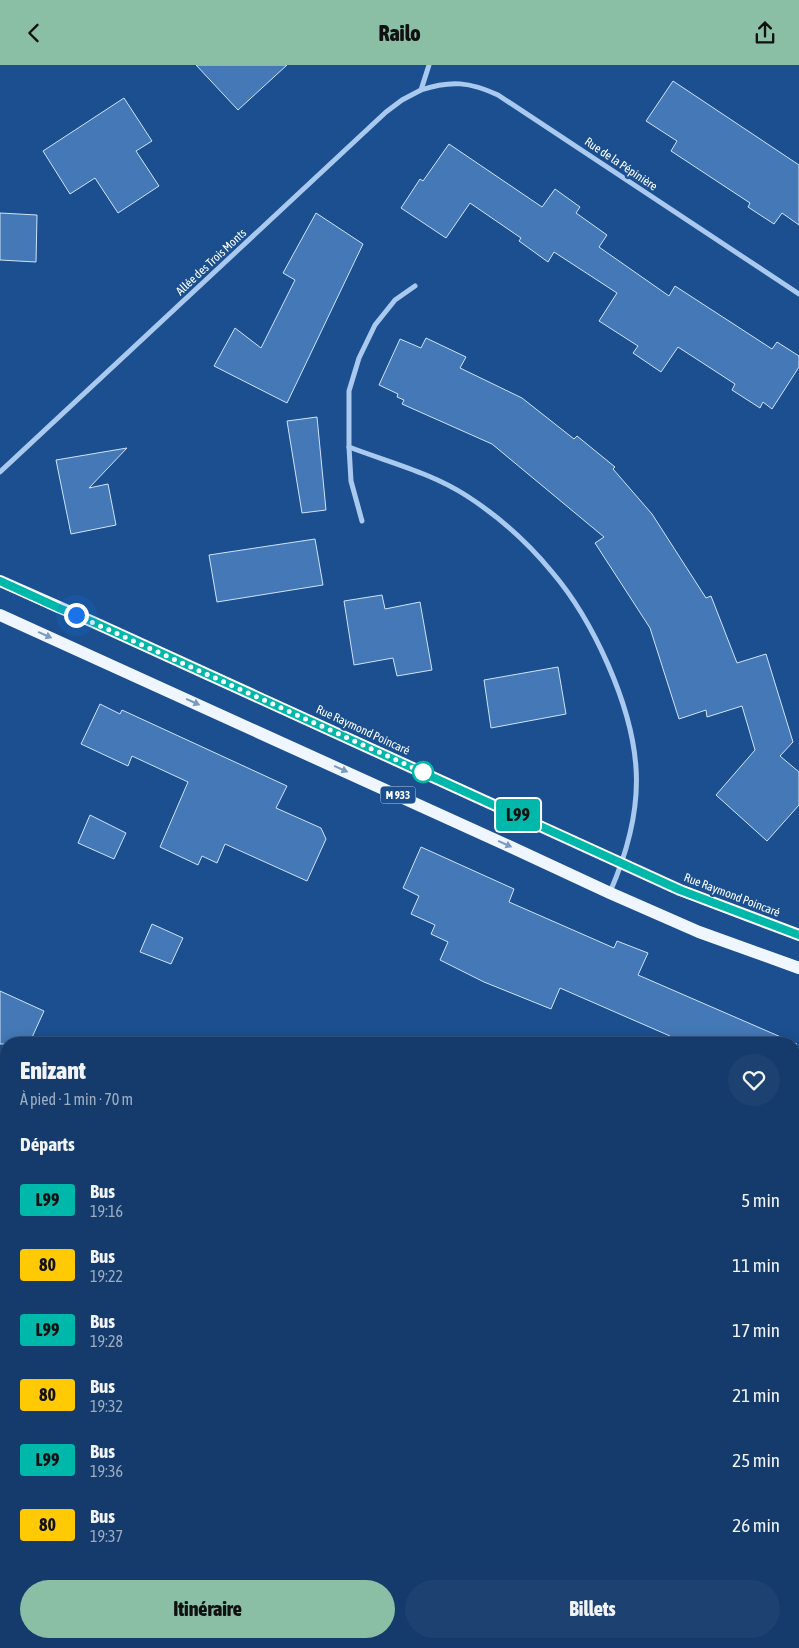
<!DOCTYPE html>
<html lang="fr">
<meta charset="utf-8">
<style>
body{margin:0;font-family:"Asap Condensed",sans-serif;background:#1d4271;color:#f1f3f6;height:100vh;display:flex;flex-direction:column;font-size:19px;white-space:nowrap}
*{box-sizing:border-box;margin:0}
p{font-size:16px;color:#9dadc1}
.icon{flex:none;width:28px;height:28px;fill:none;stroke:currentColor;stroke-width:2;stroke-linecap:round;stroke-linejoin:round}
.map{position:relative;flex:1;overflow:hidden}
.drawer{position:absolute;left:0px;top:972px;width:800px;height:611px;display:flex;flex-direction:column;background:#143b6b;border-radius:20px 20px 0 0;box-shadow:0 2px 12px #0003,0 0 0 1px #33557e}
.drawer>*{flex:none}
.badge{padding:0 10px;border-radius:4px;font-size:18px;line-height:32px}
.you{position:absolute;width:25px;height:25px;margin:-12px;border:4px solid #fff;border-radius:50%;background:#1a73e8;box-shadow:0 0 0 8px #1a73e833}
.map>.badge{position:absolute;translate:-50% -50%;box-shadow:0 0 0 2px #fff}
h2{padding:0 20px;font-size:19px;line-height:45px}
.round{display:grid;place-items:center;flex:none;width:52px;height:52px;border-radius:26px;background:#1d4271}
.overview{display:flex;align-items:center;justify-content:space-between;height:85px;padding:0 20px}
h1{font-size:24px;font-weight:800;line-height:38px}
.action{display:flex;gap:10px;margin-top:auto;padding:10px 20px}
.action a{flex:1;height:58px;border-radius:30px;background:#8abfa5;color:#111;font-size:20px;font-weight:800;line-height:58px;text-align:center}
.action a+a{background:#1d4271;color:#f1f3f6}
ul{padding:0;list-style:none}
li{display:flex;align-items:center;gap:15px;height:65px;padding:0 20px}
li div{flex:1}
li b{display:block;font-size:19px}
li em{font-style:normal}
li .badge{min-width:55px;font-weight:700;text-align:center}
header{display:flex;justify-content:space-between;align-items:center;height:65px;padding:0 20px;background:#8abfa5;color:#111;font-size:22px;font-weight:800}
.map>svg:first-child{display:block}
</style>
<header><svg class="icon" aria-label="back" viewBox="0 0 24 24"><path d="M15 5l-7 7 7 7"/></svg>Railo<svg class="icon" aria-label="share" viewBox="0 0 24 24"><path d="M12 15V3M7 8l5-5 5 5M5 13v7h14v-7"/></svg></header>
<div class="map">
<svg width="799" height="1583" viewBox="0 0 799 1583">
<rect width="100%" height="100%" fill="#1b4f8f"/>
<!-- green -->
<polygon fill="#2e69ad" points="6,1264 6,1298 0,1284 0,1267"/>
<!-- building -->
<g fill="#4478b7" stroke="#cfe3fa">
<polygon points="196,0 287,0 238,45"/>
<polygon points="673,16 799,100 799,160 782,148 774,159 748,142 750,138 671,86 677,76 646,56"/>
<polygon points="124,33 152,76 136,86 159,121 118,148 95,113 70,129 43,86"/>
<polygon points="449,79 542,142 555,124 580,142 576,148 607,170 599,182 669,231 675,221 772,284 777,277 799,291 799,302 772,344 763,337 760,343 732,325 735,319 678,282 661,307 633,288 638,281 599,256 617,228 554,187 548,197 519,176 521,173 470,138 446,173 401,143 420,114 423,116"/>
<polygon points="0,148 37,150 36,197 0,195"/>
<polygon points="316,148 363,179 287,338 214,301 235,263 261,283 295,215 283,208"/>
<polygon points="426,273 466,292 460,303 522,333 574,374 577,371 615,402 613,404 652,449 706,533 711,531 737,598 766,589 793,677 780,691 799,707 799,740 767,776 716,730 755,685 742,641 707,652 706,645 679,654 650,563 595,478 604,472 492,379 402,339 404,335 397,332 398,329 379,320 400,274 421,283"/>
<polygon points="317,352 326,445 302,448 287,356"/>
<polygon points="127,383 89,423 108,419 116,460 71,469 56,395"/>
<polygon points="315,474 323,520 217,537 209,490"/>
<polygon points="382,530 385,544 420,537 432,605 397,611 393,593 354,600 344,536"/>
<polygon points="558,602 566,649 491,663 484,615"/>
<polygon points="100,639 120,649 122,645 287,721 276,743 321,763 326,774 307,816 225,779 217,798 202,791 198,800 160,782 188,717 132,691 128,701 81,679"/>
<polygon points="90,750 126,768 114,794 78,778"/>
<polygon points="421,782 514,824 509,837 614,883 617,876 648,888 638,910 797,979 666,979 670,971 560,923 551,944 484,917 440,895 448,877 431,869 435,860 411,849 419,831 403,823"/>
<polygon points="152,859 183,873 171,899 140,887"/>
<polygon points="0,926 44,946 29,979 0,979"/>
</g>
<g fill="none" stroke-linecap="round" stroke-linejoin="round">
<!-- pedestrian -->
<polyline stroke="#a9c9ee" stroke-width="4.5" points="322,1578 324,1583"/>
<!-- minor -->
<g stroke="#a9c9ee" stroke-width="5">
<path d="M421,25C451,15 470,17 498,30L799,229"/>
<path d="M349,382C388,397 432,408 467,431C498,451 529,479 552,507C593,555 632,640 636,703C639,746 627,788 610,827"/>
<polyline points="0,407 386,47 402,35 421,25 429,0"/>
<polyline points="362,456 351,416 349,382 349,326 359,293 375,260 395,235 415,221"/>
<polyline points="0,1047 6,1050"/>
<polyline points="633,1578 634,1583"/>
<polyline points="758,1578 760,1583"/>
</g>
<!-- primary -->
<g stroke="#f0f6ff" stroke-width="12">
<polyline points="0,516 93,557 680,825 799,870"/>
<polyline points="0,550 511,782 610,828 699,867 799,903"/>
</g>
</g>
<!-- one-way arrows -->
<defs><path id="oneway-solid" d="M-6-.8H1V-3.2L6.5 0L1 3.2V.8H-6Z" transform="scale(1.25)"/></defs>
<g fill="#7b9ac1">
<use href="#oneway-solid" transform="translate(45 570) rotate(24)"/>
<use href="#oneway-solid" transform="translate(193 637) rotate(24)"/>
<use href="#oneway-solid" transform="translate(341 704) rotate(24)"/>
<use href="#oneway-solid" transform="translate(505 779) rotate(24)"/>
</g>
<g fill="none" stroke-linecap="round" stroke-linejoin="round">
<defs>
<polyline id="line" points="0,516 59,543 93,557 680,825 799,870"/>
</defs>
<!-- line casing -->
<use href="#line" stroke="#fff" stroke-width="11"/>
<!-- line -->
<use href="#line" stroke="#00b8aa" stroke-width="8"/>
<!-- walk -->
<polyline stroke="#fff" stroke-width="5" stroke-dasharray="0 9" points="76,550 425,708 423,707"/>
</g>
<!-- markers -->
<circle fill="#fff" stroke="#00b8aa" stroke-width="2.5" cx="423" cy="707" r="10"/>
<g text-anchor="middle" stroke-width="5" stroke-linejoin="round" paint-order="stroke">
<!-- shield labels -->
<rect fill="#1b4f8f" stroke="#bbcadd" stroke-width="1" x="380.5" y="721.5" width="35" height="17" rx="4"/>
<g font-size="11" font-weight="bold" fill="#fff">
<text x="398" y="734">M 933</text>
</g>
<!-- street labels -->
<g font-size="12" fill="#fff" stroke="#1b4f8f">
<text transform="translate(621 99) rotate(34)" y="4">Rue de la Pépinière</text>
<text transform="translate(211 197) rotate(-43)" y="4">Allée des Trois Monts</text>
<text transform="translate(363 665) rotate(25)" y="4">Rue Raymond Poincaré</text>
<text transform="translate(732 830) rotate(21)" y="4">Rue Raymond Poincaré</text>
</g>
</g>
</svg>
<div class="you" style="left:76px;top:550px"></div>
<b class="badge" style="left:518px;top:750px;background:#00b8aa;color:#111">L99</b>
<section class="drawer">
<div class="overview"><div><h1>Enizant</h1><p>À pied · 1 min · 70 m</p></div><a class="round"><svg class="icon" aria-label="heart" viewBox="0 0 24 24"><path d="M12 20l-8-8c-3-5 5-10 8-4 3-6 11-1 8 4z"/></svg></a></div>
<h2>Départs</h2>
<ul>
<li><span class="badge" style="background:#00b8aa;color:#111">L99</span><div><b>Bus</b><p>19:16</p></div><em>5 min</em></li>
<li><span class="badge" style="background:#ffc904;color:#111">80</span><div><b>Bus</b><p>19:22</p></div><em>11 min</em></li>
<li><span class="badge" style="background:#00b8aa;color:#111">L99</span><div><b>Bus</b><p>19:28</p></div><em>17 min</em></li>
<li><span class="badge" style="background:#ffc904;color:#111">80</span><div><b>Bus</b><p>19:32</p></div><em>21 min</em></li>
<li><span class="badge" style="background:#00b8aa;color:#111">L99</span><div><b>Bus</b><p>19:36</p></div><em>25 min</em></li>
<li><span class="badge" style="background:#ffc904;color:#111">80</span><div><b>Bus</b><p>19:37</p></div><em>26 min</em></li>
</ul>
<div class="action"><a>Itinéraire</a><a>Billets</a></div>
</section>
</div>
